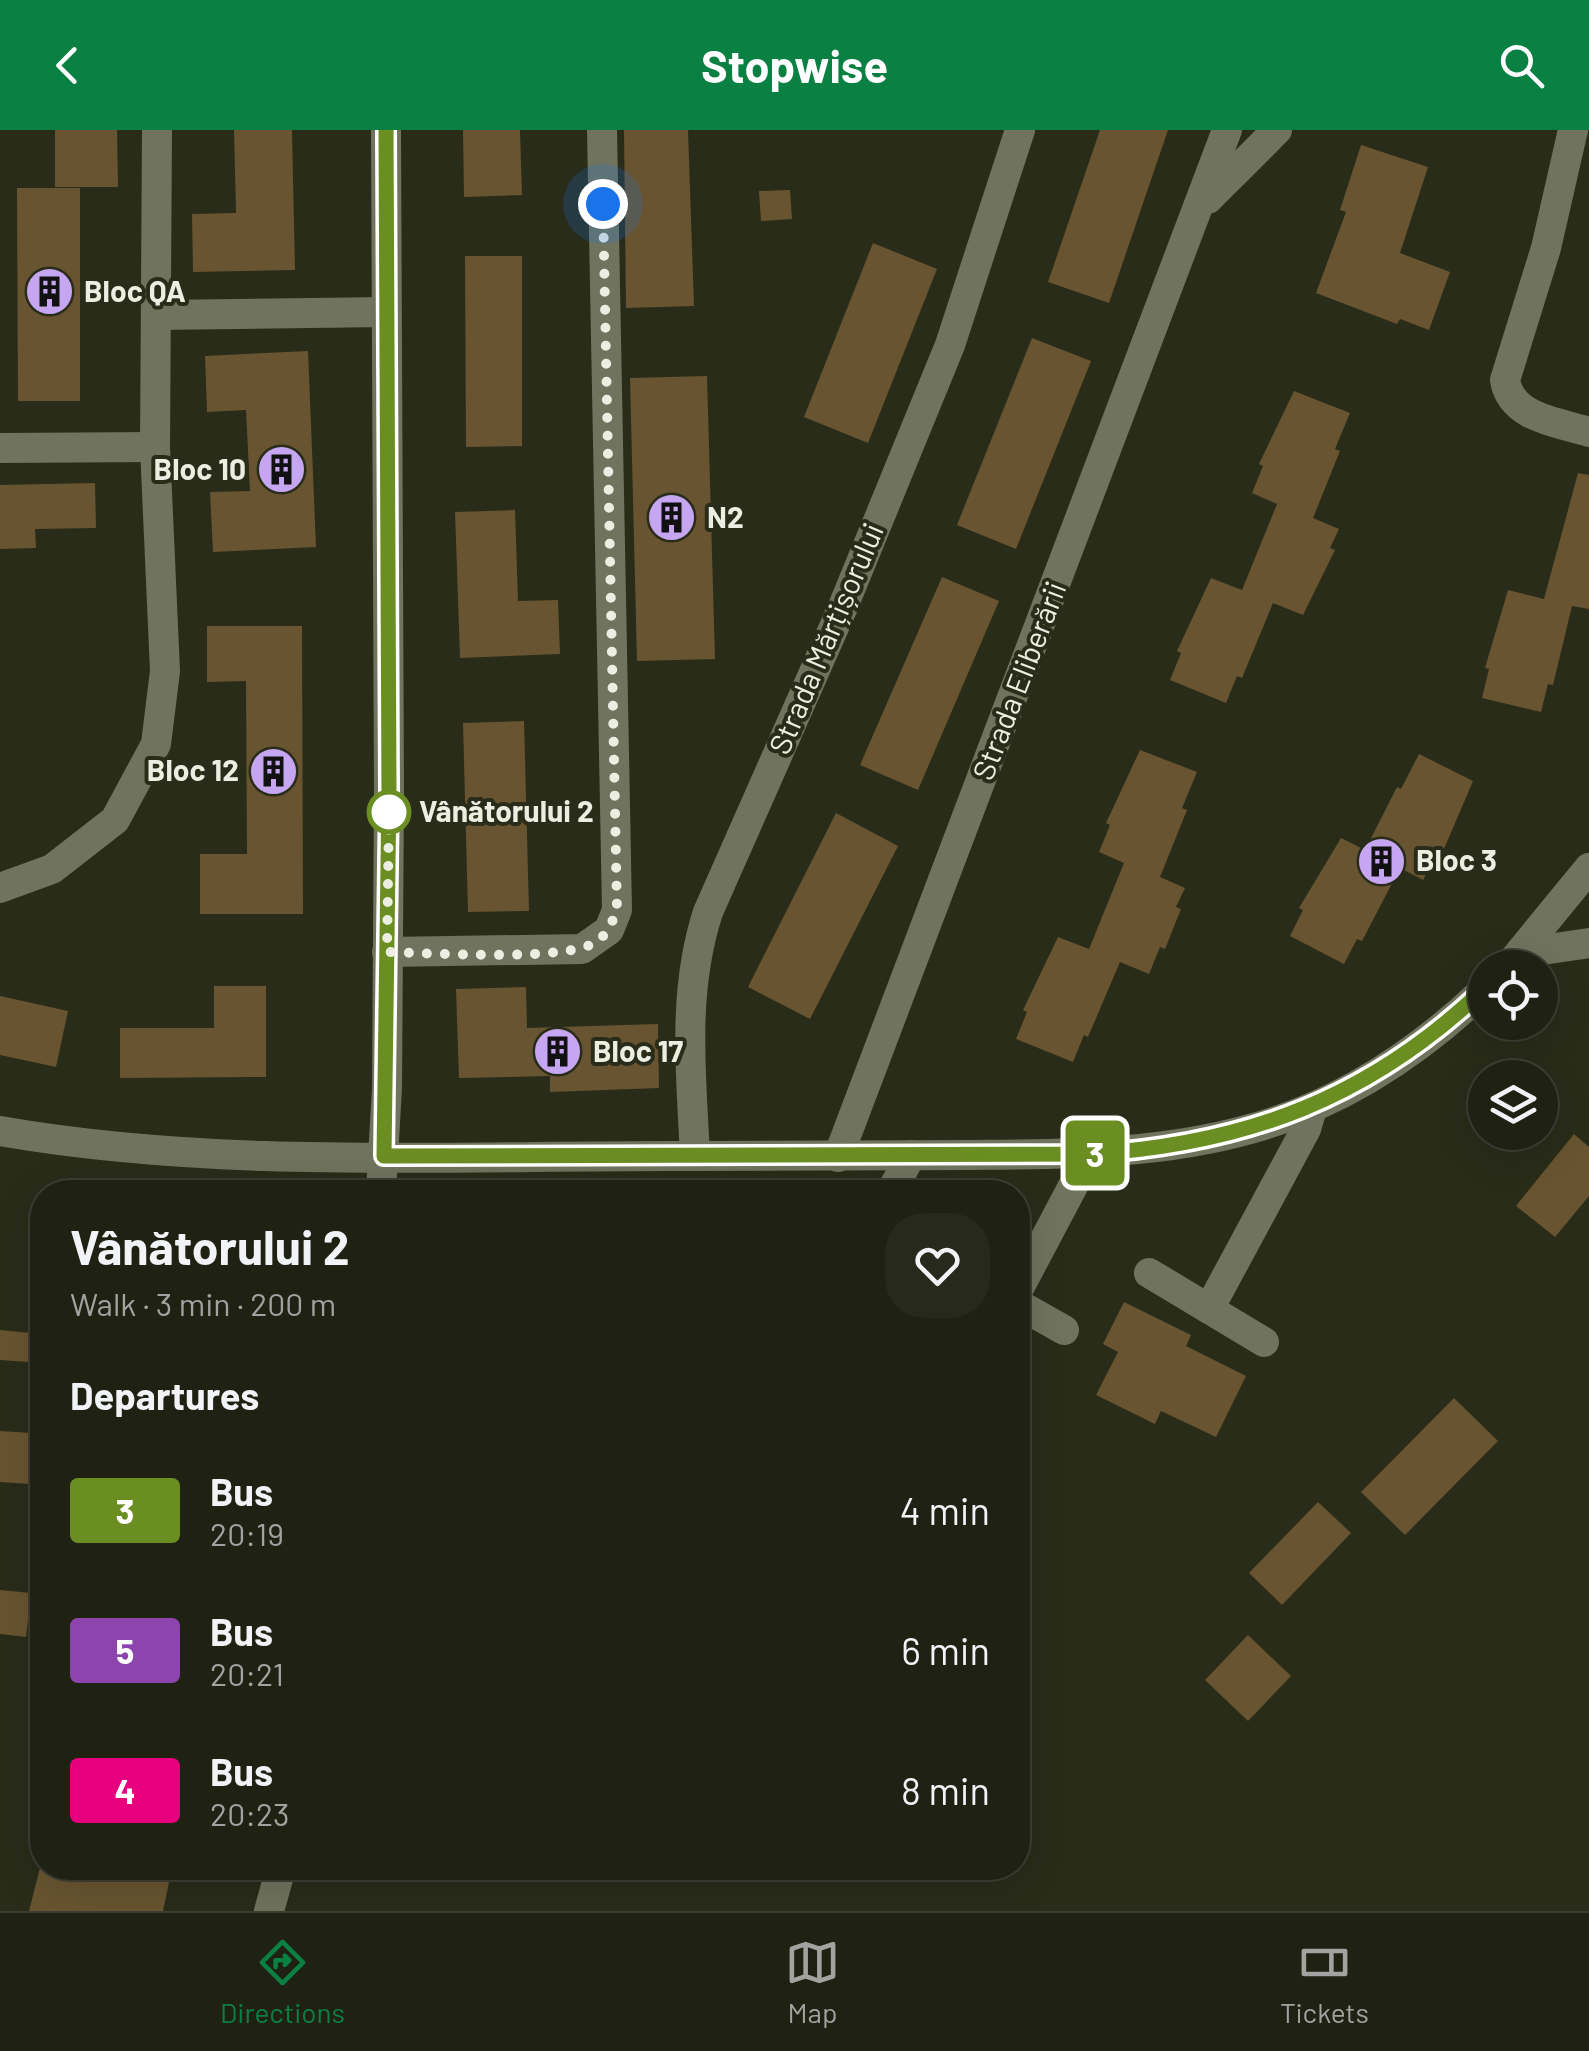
<!DOCTYPE html>
<meta charset="utf-8">
<style>
body{margin:0;font-family:Barlow,sans-serif;background:#27291c;color:#f1f3f6;height:100vh;display:flex;flex-direction:column;font-size:38px;white-space:nowrap}
*{box-sizing:border-box;margin:0}
p{font-size:32px;color:#a1a3a0}
.icon{flex:none;width:55px;height:55px;fill:none;stroke:currentColor;stroke-width:2;stroke-linecap:round;stroke-linejoin:round}
.map{position:relative;flex:1;overflow:hidden}
.side{position:absolute;left:30px;top:1050px;width:1000px;height:700px;display:flex;flex-direction:column;background:#1f2113;border-radius:40px;box-shadow:0 10px 40px #0002,0 0 0 2px #3c3e33}
.side>*{flex:none}
.badge{padding:0 20px;border-radius:8px;font-size:35px;line-height:65px}
.buttons{position:absolute;left:1468px;top:820px;display:grid;gap:20px}
.buttons a{display:grid;place-items:center;width:90px;height:90px;border-radius:50%;background:#1f2113;box-shadow:0 10px 40px #0002,0 0 0 2px #3c3e33;font-size:50px}
.you{position:absolute;width:50px;height:50px;margin:-25px;border:8px solid #fff;border-radius:50%;background:#1a73e8;box-shadow:0 0 0 15px #1a73e833}
.map>.badge{position:absolute;translate:-50% -50%;box-shadow:0 0 0 5px #fff}
h2{padding:0 40px;font-size:38px;line-height:90px}
.round{display:grid;place-items:center;flex:none;width:105px;height:105px;border-radius:40px;background:#27291c}
.headline{display:flex;align-items:center;justify-content:space-between;height:170px;padding:0 40px}
h1{font-size:48px;font-weight:700;line-height:75px}
ul{padding:0;list-style:none}
li{display:flex;align-items:center;gap:30px;height:140px;padding:0 40px}
li div{flex:1}
li b{display:block;font-size:38px}
li em{font-style:normal}
li .badge{min-width:110px;font-weight:700;text-align:center}
header{display:flex;justify-content:space-between;align-items:center;height:130px;padding:0 40px;background:#0b8043;color:#fff;font-size:45px;font-weight:700}
.dock{display:flex;justify-content:space-around;align-items:center;height:140px;border-top:2px solid #3c3e33;background:#1f2113;font-size:28px;color:#a1a3a0}
.dock a{display:grid;justify-items:center;gap:5px}
.dock .active{color:#0b8043}
.map>svg:first-child{display:block}
</style>
<header><svg class="icon" aria-label="back" viewBox="0 0 24 24"><path d="M15 5l-7 7 7 7"/></svg>Stopwise<svg class="icon" aria-label="search" viewBox="0 0 24 24"><circle cx="10" cy="10" r="6"/><path d="M15 15l6 6"/></svg></header>
<div class="map">
<svg width="1589" height="1781" viewBox="0 0 1589 1781">
<rect width="100%" height="100%" fill="#292c19"/>
<!-- building -->
<g fill="#685430">
<polygon points="55,0 117,0 118,57 55,57"/>
<polygon points="234,0 292,0 295,140 193,142 192,84 236,83"/>
<polygon points="463,0 520,0 522,65 464,67"/>
<polygon points="624,0 688,0 694,176 626,178"/>
<polygon points="1100,0 1168,0 1109,173 1048,152"/>
<polygon points="1361,15 1428,37 1400,123 1450,142 1429,200 1400,189 1397,194 1316,163 1346,82 1340,80"/>
<polygon points="17,58 80,58 80,271 18,271"/>
<polygon points="790,60 792,89 761,91 759,61"/>
<polygon points="873,113 937,139 868,313 804,287"/>
<polygon points="465,126 522,126 522,316 466,317"/>
<polygon points="1032,208 1091,231 1016,419 957,395"/>
<polygon points="308,221 316,417 213,422 210,362 250,361 246,280 207,282 205,226"/>
<polygon points="707,246 715,529 637,531 630,248"/>
<polygon points="1294,261 1350,283 1335,319 1340,321 1313,388 1339,399 1330,418 1335,420 1303,485 1273,473 1242,548 1237,546 1226,573 1170,550 1181,523 1177,521 1211,448 1242,460 1277,374 1252,363 1263,336 1259,334"/>
<polygon points="1578,343 1589,345 1589,479 1572,476 1553,555 1548,554 1541,582 1482,568 1489,539 1485,538 1508,460 1544,469"/>
<polygon points="95,353 96,398 35,399 36,418 0,419 0,355"/>
<polygon points="515,380 518,471 558,470 560,524 460,528 455,382"/>
<polygon points="942,447 999,471 918,660 860,635"/>
<polygon points="207,496 302,496 303,784 200,784 200,724 247,724 246,551 207,552"/>
<polygon points="524,591 529,781 468,782 463,593"/>
<polygon points="1140,620 1197,642 1182,678 1187,680 1160,747 1185,758 1176,777 1181,779 1165,819 1160,817 1149,844 1120,832 1088,907 1084,905 1073,932 1016,909 1027,882 1023,880 1058,807 1089,819 1124,733 1099,722 1110,695 1106,693"/>
<polygon points="1419,624 1473,651 1441,726 1436,724 1423,750 1400,738 1362,811 1357,809 1344,834 1290,806 1303,780 1299,778 1341,708 1365,720 1397,657 1401,659"/>
<polygon points="836,683 898,716 810,889 748,857"/>
<polygon points="214,856 266,856 266,947 120,948 120,898 214,898"/>
<polygon points="526,857 527,898 658,894 659,958 550,962 550,946 459,948 456,859"/>
<polygon points="0,866 68,881 56,937 0,925"/>
<polygon points="1574,1004 1589,1017 1589,1066 1555,1107 1516,1076"/>
<polygon points="1124,1172 1191,1205 1186,1216 1246,1246 1216,1307 1161,1281 1155,1294 1096,1265 1118,1222 1103,1214"/>
<polygon points="0,1200 42,1204 42,1233 0,1230"/>
<polygon points="1454,1268 1498,1311 1405,1405 1361,1362"/>
<polygon points="0,1301 32,1303 30,1354 0,1352"/>
<polygon points="1318,1372 1351,1403 1282,1475 1249,1443"/>
<polygon points="0,1460 31,1463 26,1507 0,1504"/>
<polygon points="1248,1505 1291,1546 1248,1591 1205,1550"/>
<polygon points="40,1738 172,1738 163,1781 29,1781"/>
</g>
<g fill="none" stroke-linecap="round" stroke-linejoin="round">
<!-- minor -->
<g stroke="#70735d" stroke-width="30">
<path d="M1573,0L1546,118L1505,250C1511,288 1557,292 1589,302"/>
<polyline points="1208,69 1277,0"/>
<polyline points="156,185 386,182"/>
<polyline points="0,318 155,317"/>
<polyline points="0,758 52,739 115,690 156,614 165,541 155,317 157,0"/>
<polyline points="387,822 582,819 609,800 617,780 602,0"/>
<polyline points="1521,823 1589,813"/>
<polyline points="1507,838 1589,738"/>
<path d="M0,1001C224,1040 464,1025 691,1026C783,1026 875,1026 968,1025C1063,1024 1157,1025 1250,999C1340,975 1419,922 1485,859"/>
<path d="M695,1026C691,942 682,862 708,782L842,479L950,215L1020,0"/>
<polyline points="838,1027 1227,0"/>
<polyline points="381,1062 387,958 389,662 386,0"/>
<polyline points="891,1062 911,1025"/>
<polyline points="1149,1143 1209,1179"/>
<polyline points="1018,1160 1090,1024"/>
<polyline points="1018,1174 1064,1200"/>
<polyline points="1264,1212 1209,1179 1306,999 1312,979"/>
<polyline points="269,1781 281,1738"/>
</g>
</g>
<g fill="none" stroke-linecap="round" stroke-linejoin="round">
<defs>
<path id="line" d="M386,0L389,662L384,1026L1090,1024C1247,1014 1370,968 1485,858"/>
</defs>
<!-- line casing -->
<use href="#line" stroke="#fff" stroke-width="22"/>
<!-- line -->
<use href="#line" stroke="#6b8e23" stroke-width="15"/>
<!-- walk -->
<path stroke="#ebeee1" stroke-width="10" stroke-dasharray="0 18" d="M389,682L387,822C429,823 567,832 596,812C608,804 612,792 617,780L603,74"/>
</g>
<!-- icons -->
<defs>
<symbol id="building-disc" viewBox="-11 -11 22 22"><circle r="9.5" fill="#c6a6f0" stroke="#292c19"/><path d="M-4-6H4V6H1V3H-1V6H-4ZM-2.5-4.3h1.7v1.8h-1.7ZM.8-4.3h1.7v1.8H.8ZM-2.5-1h1.7V.8h-1.7ZM.8-1h1.7V.8H.8Z" fill="#111"/></symbol>
</defs>
<g fill-rule="evenodd">
<use href="#building-disc" x="22" y="134" width="55" height="55"/>
<use href="#building-disc" x="254" y="312" width="55" height="55"/>
<use href="#building-disc" x="644" y="360" width="55" height="55"/>
<use href="#building-disc" x="246" y="614" width="55" height="55"/>
<use href="#building-disc" x="1354" y="704" width="55" height="55"/>
<use href="#building-disc" x="530" y="894" width="55" height="55"/>
</g>
<!-- markers -->
<circle fill="#fff" stroke="#6b8e23" stroke-width="5" cx="389" cy="682" r="20"/>
<g text-anchor="middle" stroke-width="8" stroke-linejoin="round" paint-order="stroke">
<!-- poi labels -->
<g font-size="30" font-weight="bold" fill="#ebeee1" stroke="#292c19" text-anchor="start">
<text x="84" y="172">Bloc QA</text>
<text x="246" y="350" text-anchor="end">Bloc 10</text>
<text x="707" y="398">N2</text>
<text x="239" y="651" text-anchor="end">Bloc 12</text>
<text x="1416" y="741">Bloc 3</text>
<text x="593" y="932">Bloc 17</text>
</g>
<!-- street labels -->
<g font-size="30" fill="#ebeee1" stroke="#292c19">
<text transform="translate(827 509) rotate(-67)" y="10">Strada Mărțișorului</text>
<text transform="translate(1020 551) rotate(-69)" y="10">Strada Eliberării</text>
</g>
<!-- stop labels -->
<g font-size="30" font-weight="bold" fill="#ebeee1" stroke="#292c19" text-anchor="start">
<text x="419" y="692">Vânătorului 2</text>
</g>
</g>
</svg>
<div class="buttons">
<a><svg class="icon" aria-label="locate" viewBox="0 0 24 24"><circle cx="12" cy="12" r="6"/><path d="M12 2v4M12 18v4M2 12h4M18 12h4"/></svg></a>
<a><svg class="icon" aria-label="layers" viewBox="0 0 24 24"><path d="M12 4l9 5-9 5-9-5zM3 14l9 5 9-5"/></svg></a>
</div>
<div class="you" style="left:603px;top:74px"></div>
<b class="badge" style="left:1095px;top:1023px;background:#6b8e23;color:#fff">3</b>
<section class="side">
<div class="headline"><div><h1>Vânătorului 2</h1><p>Walk · 3 min · 200 m</p></div><a class="round"><svg class="icon" aria-label="heart" viewBox="0 0 24 24"><path d="M12 20l-8-8c-3-5 5-10 8-4 3-6 11-1 8 4z"/></svg></a></div>
<h2>Departures</h2>
<ul>
<li><span class="badge" style="background:#6b8e23;color:#fff">3</span><div><b>Bus</b><p>20:19</p></div><em>4 min</em></li>
<li><span class="badge" style="background:#8e44ad;color:#fff">5</span><div><b>Bus</b><p>20:21</p></div><em>6 min</em></li>
<li><span class="badge" style="background:#e6007e;color:#fff">4</span><div><b>Bus</b><p>20:23</p></div><em>8 min</em></li>
</ul>
</section>
</div>
<nav class="dock">
<a class="active"><svg class="icon" aria-label="directions" viewBox="0 0 24 24"><path d="M12 3l9 9-9 9-9-9zM9 14v-3h6M13 9l2 2-2 2"/></svg>Directions</a>
<a><svg class="icon" aria-label="map" viewBox="0 0 24 24"><path d="M3 6l6-2 6 2 6-2v14l-6 2-6-2-6 2zM9 4v14M15 6v14"/></svg>Map</a>
<a><svg class="icon" aria-label="tickets" viewBox="0 0 24 24"><path d="M3 7h18v10H3zM15 7v10"/></svg>Tickets</a>
</nav>
